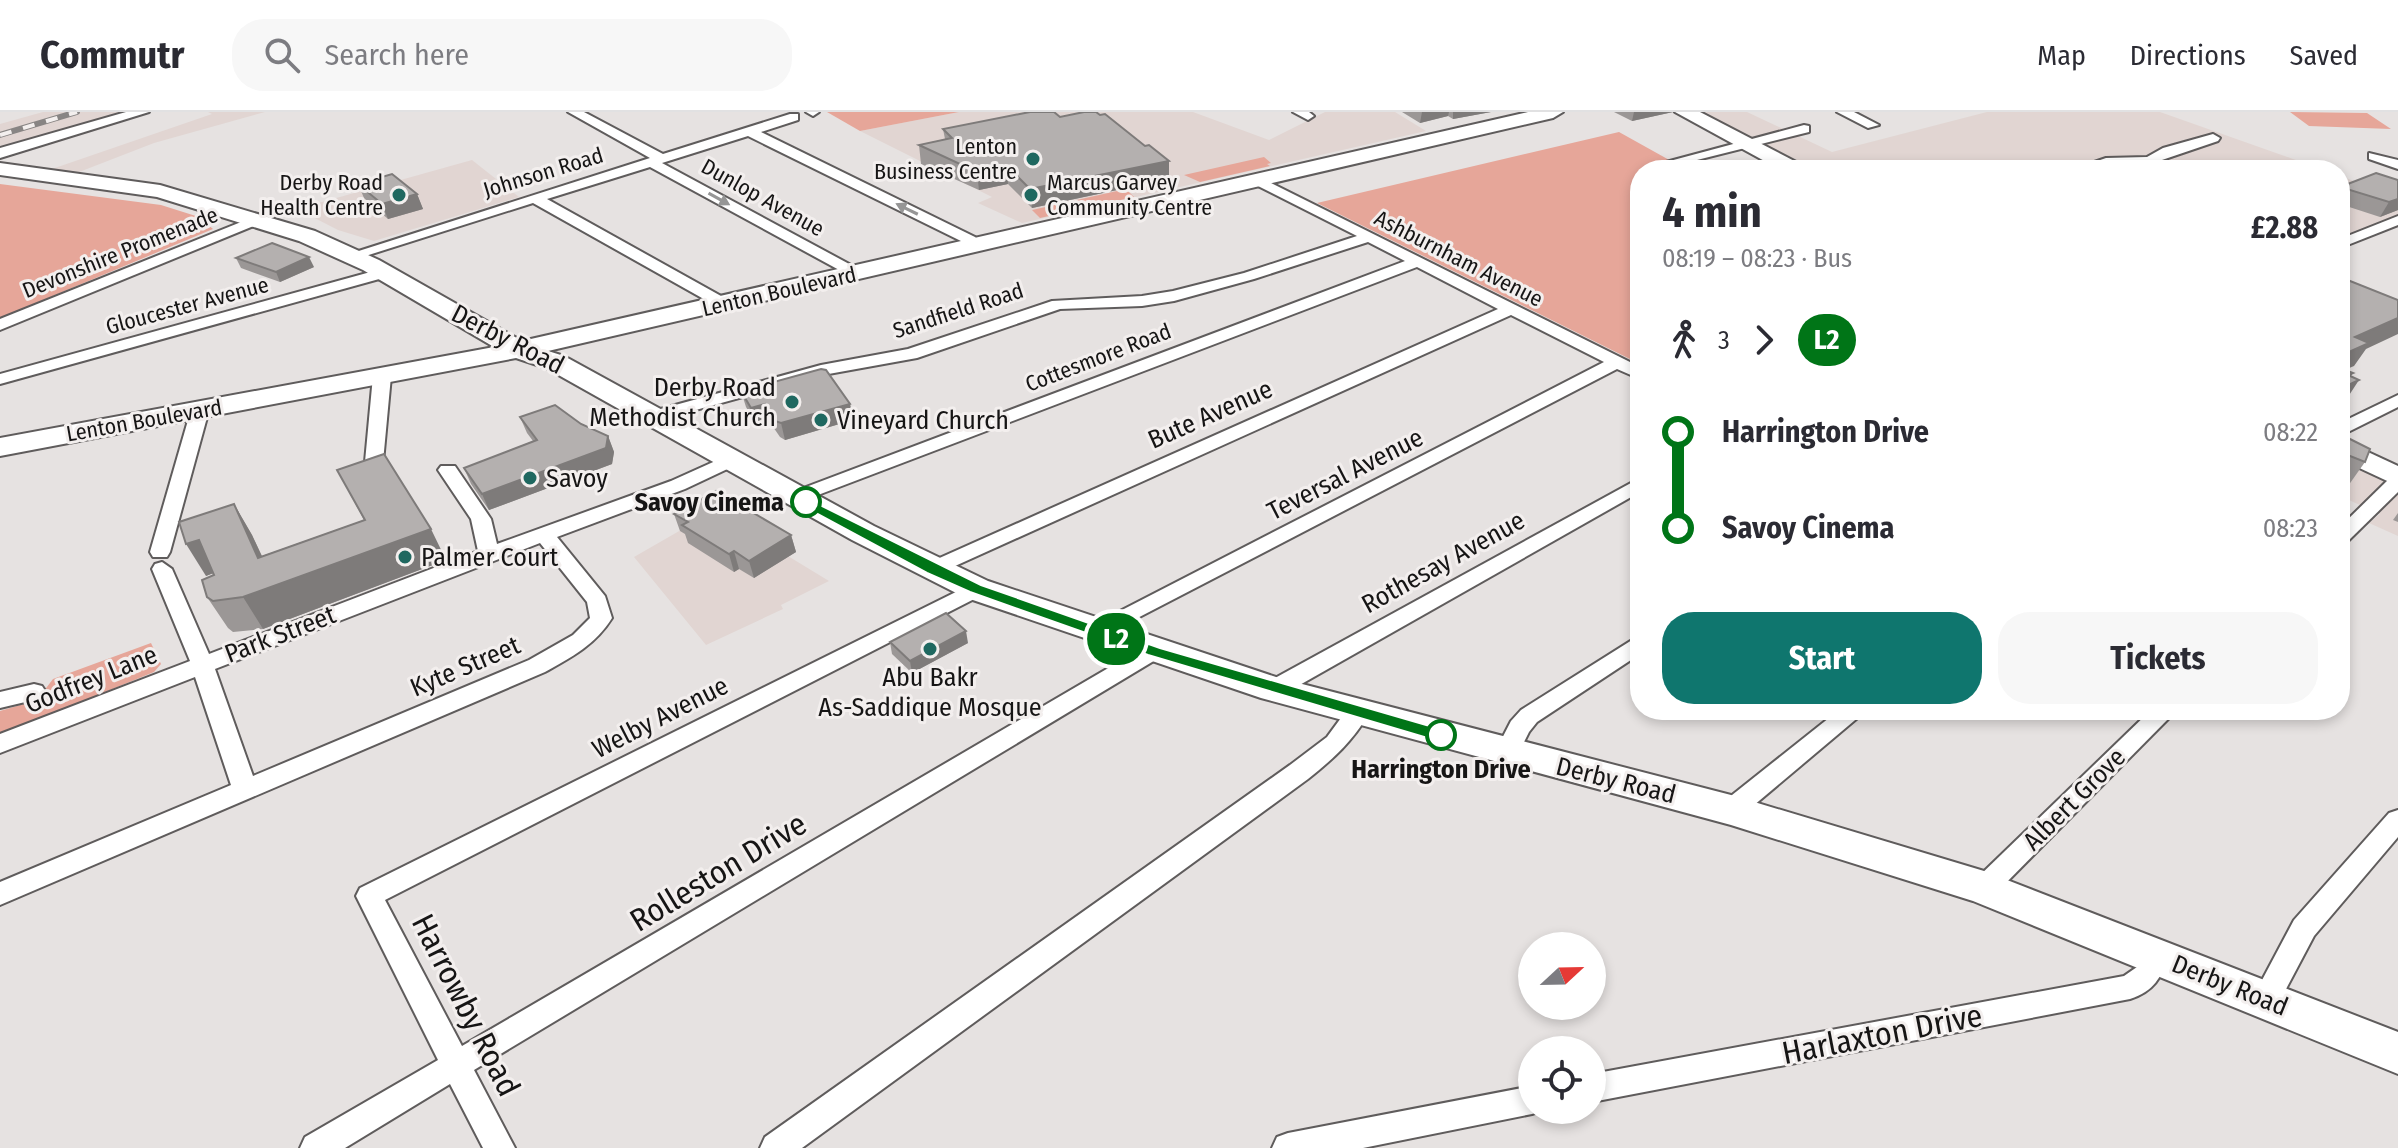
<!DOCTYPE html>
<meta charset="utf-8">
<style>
body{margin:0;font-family:"Fira Sans Condensed",sans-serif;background:#f7f7f7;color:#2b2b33;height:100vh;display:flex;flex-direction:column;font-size:30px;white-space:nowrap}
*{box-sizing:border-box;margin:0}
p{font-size:26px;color:#7c7c81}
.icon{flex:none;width:44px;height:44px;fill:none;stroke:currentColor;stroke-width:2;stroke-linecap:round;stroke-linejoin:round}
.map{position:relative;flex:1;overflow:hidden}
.panel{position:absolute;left:1630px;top:48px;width:720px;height:560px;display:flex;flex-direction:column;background:#fff;border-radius:32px;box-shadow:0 4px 12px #0003}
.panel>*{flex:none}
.badge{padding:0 16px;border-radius:26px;font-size:28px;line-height:52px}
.needle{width:52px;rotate:68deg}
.buttons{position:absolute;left:1518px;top:820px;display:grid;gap:16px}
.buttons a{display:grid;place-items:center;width:88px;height:88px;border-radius:50%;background:#fff;box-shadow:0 4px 12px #0003;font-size:40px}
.map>.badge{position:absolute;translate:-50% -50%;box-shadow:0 0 0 4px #fff}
.legs{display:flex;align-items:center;gap:12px;height:88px;padding:0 32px;font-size:26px}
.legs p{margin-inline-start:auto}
.summary{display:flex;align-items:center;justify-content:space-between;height:136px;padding:0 32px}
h1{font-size:44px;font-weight:700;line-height:60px}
.action{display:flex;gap:16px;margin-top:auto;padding:16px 32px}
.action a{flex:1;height:92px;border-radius:32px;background:#0f766e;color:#fff;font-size:32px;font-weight:700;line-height:92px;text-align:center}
.action a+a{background:#f7f7f7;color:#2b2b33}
ul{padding:0 32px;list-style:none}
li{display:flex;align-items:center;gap:28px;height:96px;font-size:30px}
li i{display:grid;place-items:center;width:12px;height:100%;margin:0 10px;background:currentColor}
li i::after{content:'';width:20px;height:20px;margin:-10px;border:6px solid;border-radius:50%;background:#fff}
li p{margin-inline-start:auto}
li:first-child i{background:linear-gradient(#0000 50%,currentColor 0)}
li:last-child i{background:linear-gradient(currentColor 50%,#0000 0)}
header{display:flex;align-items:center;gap:48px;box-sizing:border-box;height:112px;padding:0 40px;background:#fff;border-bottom:2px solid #e1e1e2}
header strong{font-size:38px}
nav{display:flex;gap:44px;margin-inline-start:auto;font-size:28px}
.search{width:560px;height:72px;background:#f7f7f7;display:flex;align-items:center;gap:20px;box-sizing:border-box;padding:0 28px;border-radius:32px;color:#7c7c81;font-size:30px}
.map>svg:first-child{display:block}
</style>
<header>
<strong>Commutr</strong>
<div class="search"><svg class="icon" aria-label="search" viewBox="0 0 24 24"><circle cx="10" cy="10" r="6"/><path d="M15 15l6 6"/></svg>Search here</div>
<nav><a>Map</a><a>Directions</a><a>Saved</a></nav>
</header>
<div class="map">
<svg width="2398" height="1036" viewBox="0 0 2398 1036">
<rect width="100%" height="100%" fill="#e6e2e1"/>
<!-- built -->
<g fill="#e1d5d2">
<polygon points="43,0 130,0 16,33 0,35 0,12"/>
<polygon points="208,0 265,0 154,31 74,62 49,58 212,2"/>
<polygon points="959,0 1193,0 1269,28 1325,0 1395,0 1426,19 1022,111 978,91 992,85 860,19"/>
<polygon points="1700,0 1747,0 1832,40 1987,0 2160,0 2324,58 1817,58"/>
<polygon points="472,48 519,85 374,129 338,118 297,97"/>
<polygon points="2340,64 2398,85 2398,104 2340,127"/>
<polygon points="2340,343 2398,372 2398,424 2369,411 2380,402 2340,384"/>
<polygon points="714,399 829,469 781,493 783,497 706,533 634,445"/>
</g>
<!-- green -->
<g fill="#e6a699">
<polygon points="827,0 959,0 860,19"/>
<polygon points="2290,0 2367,1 2391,17 2309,14"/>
<polygon points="1619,20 1680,54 1703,49 1721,58 1640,58 1640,252 1317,91"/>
<polygon points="1264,45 1271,51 1267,52 1270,54 1200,70 1184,63"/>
<polygon points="0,72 161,93 199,105 213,117 0,206"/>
<polygon points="1126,77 1134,85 1040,106 1032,98"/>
<polygon points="151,531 161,552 154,560 0,623 0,599 37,588 53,567"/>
</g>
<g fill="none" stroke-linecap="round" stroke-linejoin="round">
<defs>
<g id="minor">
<polygon points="568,0 584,0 663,42 790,2 798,2 798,8 761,20 975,125 984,134 976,139 965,131 748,24 662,51 851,153 859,163 856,166 846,166 841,159 650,55 547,87 730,189 730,195 718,195 533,91 356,147 351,149 343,144 650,46"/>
<polygon points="806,0 819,0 813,4"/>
<polygon points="1293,0 1309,0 1314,4 1308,8"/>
<polygon points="1837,0 1854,0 1879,13 1868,16"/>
<polygon points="1804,13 1809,14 1809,20 1673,54 1666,50"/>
<polygon points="2213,22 2220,26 2218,29 2162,48 2189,58 2130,52 2071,58 2106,46 2147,45 2163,36"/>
<polygon points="2369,41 2398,48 2398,57 2369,47"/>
<polygon points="1259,65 1640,255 1640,267 1617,257 1097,527 1089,525 1086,520 1089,515 1604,250 1511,203 933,464 923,457 926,452 1498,197 1417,155 797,391 787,385 790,381 1405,149 1368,130 1254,167 1174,189 1142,194 1060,197 917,246 823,263 652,310 643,305 646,301 821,253 908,237 1052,189 1142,184 1173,179 1244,161 1357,124 1254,72 1252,69"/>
<polygon points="256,104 263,108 261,111 0,218 0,207"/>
<polygon points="2398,104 2398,113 2340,136 2340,127"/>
<polygon points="385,156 390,158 390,164 0,272 0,262"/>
<polygon points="382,259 391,264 383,350 374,356 365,350 373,264"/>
<polygon points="2398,283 2398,295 2340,324 2340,311"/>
<polygon points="200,293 209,298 170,440 167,445 153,445 150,440 191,298"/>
<path d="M731,342L740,348L738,352L685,377L557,425L605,484L612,506C595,533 572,545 545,560L0,793V770L231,673L195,565L0,641V622L190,549L152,457L155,452L162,450L172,457L209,542L478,439L471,407L438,358L441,354H455L491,407L497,432L671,369ZM540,431L587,490L590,506L573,523L529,548L253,664L215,557Z"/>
<polygon points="2398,363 2398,380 2347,430 2340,432 2340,415 2391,365"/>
<polygon points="1640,366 1640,380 1282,583 1266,583 1262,577 1266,571"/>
<polygon points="976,470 987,477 984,482 385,788 462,934 1146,534 1162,534 1165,539 1162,544 474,958 515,1036 483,1036 450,972 345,1036 300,1036 305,1025 438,948 356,784 360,776"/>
<polygon points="1640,523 1640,542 1537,610 1529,620 1516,646 1507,649 1498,646 1495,640 1511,609 1521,598"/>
<polygon points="34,572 42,574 46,580 42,586 0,596 0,580"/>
<path d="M1357,593L1365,595L1369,601C1353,629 1333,647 1308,667L802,1036H760L765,1025L1290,653L1327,625L1349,595Z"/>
<polygon points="1839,598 1867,598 1740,705 1731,708 1722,705 1718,698 1722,691"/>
<polygon points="2151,598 2177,598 1993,784 1984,787 1975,784 1971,776 1975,768"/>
<polygon points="2398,698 2398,725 2314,824 2276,896 2266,900 2256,896 2252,887 2294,808 2389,701"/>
<path d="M2155,831L2165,835L2169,843C2161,866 2154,879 2130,887L1592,990V962L2124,864L2137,855L2145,835Z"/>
<polygon points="1532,974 1532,998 1543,998 1532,1002 1363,1036 1272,1036 1277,1025 1288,1021"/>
</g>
<polygon id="tertiary" points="126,0 149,0 0,46 0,36"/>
<g id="primary">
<polygon points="1528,0 1563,0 1553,6 548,239 564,244 874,414 988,469 1279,566 1731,683 1984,759 2398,920 2398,962 1973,789 1731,713 1261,586 964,485 852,428 546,256 516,246 0,344 0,326 494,235 363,158 299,129 157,85 0,63 0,51 160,73 315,119 379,148 522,229"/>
<polygon points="1675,0 1700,0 1804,54 1808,58 1781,58"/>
<polygon points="2340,327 2398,354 2398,374 2340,347"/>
</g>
</defs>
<!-- minor casing -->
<use href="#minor" stroke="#5f5c5c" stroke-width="4"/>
<!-- tertiary casing -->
<use href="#tertiary" stroke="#5f5c5c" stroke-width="4"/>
<!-- primary casing -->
<use href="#primary" stroke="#5f5c5c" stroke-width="4"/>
<!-- minor -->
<use href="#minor" fill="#fff" fill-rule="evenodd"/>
<!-- tertiary -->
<use href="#tertiary" fill="#fff" fill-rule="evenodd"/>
<!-- primary -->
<use href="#primary" fill="#fff" fill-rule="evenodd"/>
<defs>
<polyline id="rail" points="0,23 77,0"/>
</defs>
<!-- rail casing -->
<use href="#rail" stroke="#888584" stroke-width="6"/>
<!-- rail -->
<use href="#rail" stroke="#f3efee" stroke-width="4" stroke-dasharray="12" stroke-linecap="butt"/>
</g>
<!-- wall -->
<g fill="#9b9796">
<polygon points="1402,0 1491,0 1453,7 1448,4 1420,11"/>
<polygon points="1614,0 1673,0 1632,9"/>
<polygon points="1060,5 1169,67 1032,96 1008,72 979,78 921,52 919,33 945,27 943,17"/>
<polygon points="2398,68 2398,98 2380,105 2340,92 2340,74"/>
<polygon points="358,72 417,82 423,97 388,107 364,86"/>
<polygon points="236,146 314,155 280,170 241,156"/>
<polygon points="741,279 850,292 853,308 785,328 780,325 769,309 756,312 746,295"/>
<polygon points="520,305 608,324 614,340 612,352 489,398 471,372 464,356 533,329 527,321"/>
<polygon points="2340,322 2365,350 2348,374 2340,371"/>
<polygon points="337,358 446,448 263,517 233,520 228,516 207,485 214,463 213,461 206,464 234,392 252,423 262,444 364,408"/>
<polygon points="2398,401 2398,410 2393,408"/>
<polygon points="674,402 791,423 796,440 754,466 739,457 734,460 688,431 685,422 680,419"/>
<polygon points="890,530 968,531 912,561 892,542"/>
</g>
<!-- shaded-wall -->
<g fill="#7e7b7a">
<polygon points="1422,0 1449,0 1448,4 1420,11"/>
<polygon points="1453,0 1491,0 1453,7"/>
<polygon points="1634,0 1673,0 1632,9"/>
<polygon points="1169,49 1169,67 1032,96 1030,77"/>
<polygon points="1006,53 1008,72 979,78 977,60"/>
<polygon points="417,82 423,97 388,107 382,92"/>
<polygon points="2398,87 2398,98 2380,105 2389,90"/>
<polygon points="309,145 314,155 280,170 276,160"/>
<polygon points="2398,206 2398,222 2366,237 2354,254 2340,260 2340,244 2355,225"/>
<polygon points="2353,261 2343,276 2359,268 2344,291 2340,293 2340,276 2348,263"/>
<polygon points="765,292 769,309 756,312 751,296"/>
<polygon points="850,292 853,308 785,328 781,311"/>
<polygon points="608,324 614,340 612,352 489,398 482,382"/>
<polygon points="234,392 252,423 275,473 431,417 446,448 263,517 243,485"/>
<polygon points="791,423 796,440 754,466 749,449"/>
<polygon points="199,428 219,459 206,464 186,432"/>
<polygon points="734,439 739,457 734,460 729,442"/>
<polygon points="966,519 968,531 912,561 910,549"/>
</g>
<!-- building -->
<g fill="#b4b0af" stroke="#7e7b7a" stroke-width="2">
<polygon points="1030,0 1054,0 1060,5 1084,0 1096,0 1100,3 1105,2 1145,34 1149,33 1169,49 1030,77 1006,53 977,60 919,33 952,26 943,17"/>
<polygon points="2376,61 2398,68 2398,87 2389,90 2340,75"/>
<polygon points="392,62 417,82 382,92 358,72"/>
<polygon points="272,131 309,145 276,160 236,146"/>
<polygon points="2340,165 2398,188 2398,206 2355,225 2369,231 2340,244"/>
<polygon points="2340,256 2353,261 2348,263 2359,268 2340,277"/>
<polygon points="821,257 826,258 850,292 781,311 775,309 765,292 751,296 741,279"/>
<polygon points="555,293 581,312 608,324 606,336 482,382 464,356 537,328 520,305"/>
<polygon points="2340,322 2370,337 2365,350 2340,340"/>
<polygon points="384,342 431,417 243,485 213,489 207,485 202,468 214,463 199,428 186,432 179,410 234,392 258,446 365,408 337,358"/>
<polygon points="716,379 791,423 749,449 734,439 729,442 682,413 688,410 674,402"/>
<polygon points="946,501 966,519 910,549 890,530"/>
</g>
<!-- one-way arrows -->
<defs><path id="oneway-solid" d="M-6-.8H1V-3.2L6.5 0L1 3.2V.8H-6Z" transform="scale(2)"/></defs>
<g fill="#969696">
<use href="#oneway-solid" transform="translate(719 87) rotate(29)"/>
<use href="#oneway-solid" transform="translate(907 97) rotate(-154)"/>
</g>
<!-- line-1 -->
<polygon fill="#007517" stroke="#fff" stroke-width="2" points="806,386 981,473 1160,536 1447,619 1449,623 1441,630 1148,543 970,480 927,461 801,393 801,387"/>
<!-- markers -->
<g fill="#1f6860" stroke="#f3efee" stroke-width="3">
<circle cx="1033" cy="47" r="8"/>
<circle cx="399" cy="83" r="8"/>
<circle cx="1031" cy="83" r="8"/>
<circle cx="792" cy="290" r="8"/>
<circle cx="821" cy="308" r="8"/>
<circle cx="530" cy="366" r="8"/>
<circle cx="405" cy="445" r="8"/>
<circle cx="930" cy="537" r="8"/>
</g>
<g fill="#fff" stroke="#007517" stroke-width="4">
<circle cx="806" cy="390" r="14"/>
<circle cx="1441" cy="623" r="14"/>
</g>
<g text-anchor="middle" stroke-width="6" stroke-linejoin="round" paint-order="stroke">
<!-- far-poi labels -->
<g font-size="22" fill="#161515" stroke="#f3efee" text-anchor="end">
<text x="1017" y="42">Lenton<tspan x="1017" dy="25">Business Centre</tspan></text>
<text x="383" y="78">Derby Road<tspan x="383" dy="25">Health Centre</tspan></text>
<text x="1047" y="78" text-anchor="start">Marcus Garvey<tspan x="1047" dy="25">Community Centre</tspan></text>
</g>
<!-- far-street labels -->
<g font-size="22" fill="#161515" stroke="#f3efee">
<text transform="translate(543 60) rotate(-17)" y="8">Johnson Road</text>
<text transform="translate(763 85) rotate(29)" y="8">Dunlop Avenue</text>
<text transform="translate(120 140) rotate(-22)" y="8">Devonshire Promenade</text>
<text transform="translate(1459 146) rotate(27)" y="8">Ashburnham Avenue</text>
<text transform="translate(779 179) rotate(-13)" y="8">Lenton Boulevard</text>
<text transform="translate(187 193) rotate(-15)" y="8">Gloucester Avenue</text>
<text transform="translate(958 198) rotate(-18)" y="8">Sandfield Road</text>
<text transform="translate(1098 245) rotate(-21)" y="8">Cottesmore Road</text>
<text transform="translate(144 308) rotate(-10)" y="8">Lenton Boulevard</text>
</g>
<!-- street labels -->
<g font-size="26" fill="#161515" stroke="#f3efee">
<text transform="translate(508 227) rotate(27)" y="9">Derby Road</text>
<text transform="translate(1210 302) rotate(-24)" y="9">Bute Avenue</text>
<text transform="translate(1345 362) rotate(-27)" y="9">Teversal Avenue</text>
<text transform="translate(1443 450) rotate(-29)" y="9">Rothesay Avenue</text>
<text transform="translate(280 522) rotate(-21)" y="9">Park Street</text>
<text transform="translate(465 554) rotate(-23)" y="9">Kyte Street</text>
<text transform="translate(91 567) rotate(-22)" y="9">Godfrey Lane</text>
<text transform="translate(660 605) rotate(-27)" y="9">Welby Avenue</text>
<text transform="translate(1616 668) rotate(14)" y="9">Derby Road</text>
<text transform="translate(2074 687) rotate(-45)" y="9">Albert Grove</text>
<text transform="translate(2230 873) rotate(22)" y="9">Derby Road</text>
</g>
<!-- poi labels -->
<g font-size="26" fill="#161515" stroke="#f3efee" text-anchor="start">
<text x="776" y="284" text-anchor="end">Derby Road<tspan x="776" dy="30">Methodist Church</tspan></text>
<text x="837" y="317">Vineyard Church</text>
<text x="546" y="375">Savoy</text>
<text x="421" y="454">Palmer Court</text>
<text x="930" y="574" text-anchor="middle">Abu Bakr<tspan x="930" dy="30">As-Saddique Mosque</tspan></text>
</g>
<!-- stop labels -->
<g font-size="26" font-weight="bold" fill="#161515" stroke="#f3efee" text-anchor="end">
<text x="784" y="399">Savoy Cinema</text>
<text x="1441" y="666" text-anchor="middle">Harrington Drive</text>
</g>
<!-- near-street labels -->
<g font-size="32" fill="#161515" stroke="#f3efee">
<text transform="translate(718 760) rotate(-31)" y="11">Rolleston Drive</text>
<text transform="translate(466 893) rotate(63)" y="11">Harrowby Road</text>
<text transform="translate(1882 922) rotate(-11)" y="11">Harlaxton Drive</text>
</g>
</g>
</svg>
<div class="buttons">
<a><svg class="needle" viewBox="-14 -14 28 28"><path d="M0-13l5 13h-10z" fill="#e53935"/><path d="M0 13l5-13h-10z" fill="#7c7c81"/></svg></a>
<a><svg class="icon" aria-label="locate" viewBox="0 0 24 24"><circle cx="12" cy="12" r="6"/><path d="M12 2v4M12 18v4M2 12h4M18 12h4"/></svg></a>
</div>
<b class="badge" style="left:1116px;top:527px;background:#007517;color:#fff">L2</b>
<section class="panel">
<div class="summary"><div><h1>4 min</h1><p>08:19 – 08:23 · Bus</p></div><b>£2.88</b></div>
<div class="legs"><svg class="icon" aria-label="walk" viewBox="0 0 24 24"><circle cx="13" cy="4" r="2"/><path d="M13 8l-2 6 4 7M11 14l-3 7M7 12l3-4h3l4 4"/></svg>3<svg class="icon" aria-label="forward" viewBox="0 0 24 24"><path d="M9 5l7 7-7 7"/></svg><b class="badge" style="background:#007517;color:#fff">L2</b></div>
<ul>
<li><i style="color:#007517"></i><b>Harrington Drive</b><p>08:22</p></li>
<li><i style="color:#007517"></i><b>Savoy Cinema</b><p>08:23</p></li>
</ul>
<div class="action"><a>Start</a><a>Tickets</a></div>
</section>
</div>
